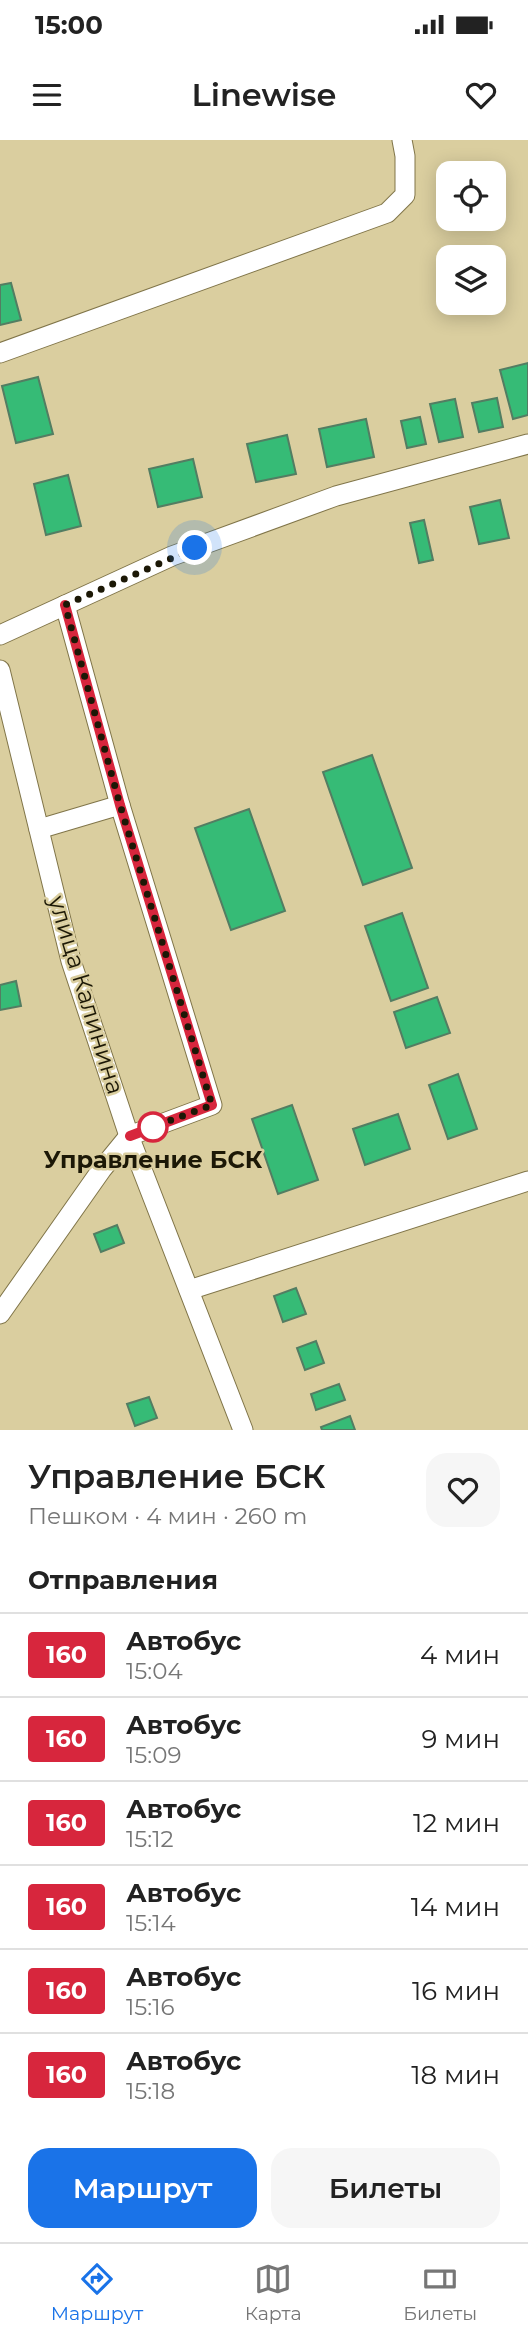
<!DOCTYPE html>
<html lang="ru">
<meta charset="utf-8">
<style>
body{margin:0;font-family:Montserrat,sans-serif;background:#f6f6f6;color:#222;height:100vh;display:flex;flex-direction:column;font-size:26px;white-space:nowrap}
*{box-sizing:border-box;margin:0}
p{font-size:23px;color:#767676}
.icon{flex:none;width:38px;height:38px;fill:none;stroke:currentColor;stroke-width:2;stroke-linecap:round;stroke-linejoin:round}
.map{position:relative;height:1290px;overflow:hidden}
.details{display:flex;flex-direction:column;background:#fff;flex:1}
.details>*{flex:none}
.badge{padding:0 14px;border-radius:5px;font-size:24px;line-height:46px}
.controls{position:absolute;left:436px;top:21px;display:grid;gap:14px}
.controls a{display:grid;place-items:center;width:70px;height:70px;border-radius:14px;background:#fff;box-shadow:0 4px 18px #0003;font-size:35px}
.you{position:absolute;width:35px;height:35px;margin:-18px;border:5px solid #fff;border-radius:50%;background:#1a73e8;box-shadow:0 0 0 10px #1a73e833}
.map>.badge{position:absolute;translate:-50% -50%;box-shadow:0 0 0 4px #fff}
h2{padding:0 28px;font-size:26px;line-height:63px}
.round{display:grid;place-items:center;flex:none;width:74px;height:74px;border-radius:21px;background:#f6f6f6}
.summary{display:flex;align-items:center;justify-content:space-between;height:119px;padding:0 28px}
h1{font-size:33px;font-weight:600;line-height:52px}
.action{display:flex;gap:14px;margin-top:auto;padding:14px 28px}
.action a{flex:1;height:80px;border-radius:21px;background:#1a73e8;color:#fff;font-size:28px;font-weight:600;line-height:80px;text-align:center}
.action a+a{background:#f6f6f6;color:#222}
ul{padding:0;list-style:none}
li{display:flex;align-items:center;gap:21px;height:84px;padding:0 28px;border-top:2px solid #e0e0e0}
li div{flex:1}
li b{display:block;font-size:26px}
li em{font-style:normal}
li .badge{min-width:77px;font-weight:700;text-align:center}
.status{display:flex;justify-content:space-between;align-items:center;height:49px;padding:0 35px;background:#fff;direction:ltr}
.status svg{height:19px;fill:currentColor}
header{display:flex;justify-content:space-between;align-items:center;height:91px;padding:0 28px;background:#fff;font-size:32px;font-weight:600}
.tab-bar{display:flex;justify-content:space-around;align-items:center;height:98px;border-top:2px solid #e0e0e0;background:#fff;font-size:19px;color:#767676}
.tab-bar a{display:grid;justify-items:center;gap:4px}
.tab-bar .active{color:#1a73e8}
.map>svg:first-child{display:block}
</style>
<div class="status"><b>15:00</b><svg viewBox="0 0 49 12"><path d="M0 12V9h3v3zM5 12V6h3v6zM10 12V3h3v9zM15 12V0h3v12zM26 1h20v11H26zM47 4h2v5h-2z"/></svg></div>
<header><svg class="icon" aria-label="menu" viewBox="0 0 24 24"><path d="M4 6h16M4 12h16M4 18h16"/></svg>Linewise<svg class="icon" aria-label="heart" viewBox="0 0 24 24"><path d="M12 20l-8-8c-3-5 5-10 8-4 3-6 11-1 8 4z"/></svg></header>
<div class="map">
<svg width="528" height="1290" viewBox="0 0 528 1290">
<rect width="100%" height="100%" fill="#dace9f"/>
<!-- building -->
<g fill="#36bb76" stroke="#537d62" stroke-width="2">
<polygon points="11,143 21,180 0,185 0,145"/>
<polygon points="528,223 528,275 513,279 500,230"/>
<polygon points="38,237 53,294 16,303 2,246"/>
<polygon points="497,258 503,287 479,292 472,263"/>
<polygon points="455,259 463,297 439,302 430,264"/>
<polygon points="420,277 426,304 407,308 401,281"/>
<polygon points="366,279 374,317 327,327 319,289"/>
<polygon points="287,295 296,334 256,342 247,304"/>
<polygon points="193,319 202,357 158,367 149,329"/>
<polygon points="68,335 81,386 46,395 34,344"/>
<polygon points="500,360 509,398 479,404 470,367"/>
<polygon points="424,380 433,420 419,423 410,383"/>
<polygon points="372,615 412,728 363,745 323,632"/>
<polygon points="249,669 285,771 231,790 195,688"/>
<polygon points="402,773 428,848 391,861 365,786"/>
<polygon points="16,841 21,866 0,870 0,845"/>
<polygon points="437,857 450,893 406,908 394,872"/>
<polygon points="458,934 477,989 448,999 429,945"/>
<polygon points="292,965 318,1040 278,1054 252,979"/>
<polygon points="398,974 410,1009 365,1025 353,989"/>
<polygon points="117,1085 124,1103 101,1112 94,1094"/>
<polygon points="296,1148 306,1174 283,1182 274,1156"/>
<polygon points="316,1201 324,1223 305,1230 297,1208"/>
<polygon points="339,1244 345,1260 316,1270 311,1254"/>
<polygon points="149,1257 157,1278 135,1286 127,1264"/>
<polygon points="350,1276 355,1290 322,1290 321,1287"/>
</g>
<g fill="none" stroke-linecap="round" stroke-linejoin="round">
<defs>
<g id="minor">
<polyline points="0,213 387,73 405,55 405,16 402,0"/>
<polyline points="65,465 120,665"/>
<polyline points="0,495 172,416 336,356 528,304"/>
<polyline points="0,530 71,821 129,996 243,1290"/>
<polyline points="189,1150 528,1041"/>
<polyline points="0,1174 102,1029 129,996 212,965 120,665 39,689"/>
</g>
</defs>
<!-- minor casing -->
<use href="#minor" stroke="#807549" stroke-width="21"/>
<!-- minor -->
<use href="#minor" stroke="#fff" stroke-width="19"/>
</g>
<g fill="none" stroke-linecap="round" stroke-linejoin="round">
<defs>
<polyline id="line" points="65,465 120,665 212,965 130,996"/>
</defs>
<!-- line casing -->
<use href="#line" stroke="#fff" stroke-width="16"/>
<!-- line -->
<use href="#line" stroke="#d7263d" stroke-width="10"/>
<!-- walk -->
<polyline stroke="#1c1806" stroke-width="7" stroke-dasharray="0 12.6" points="153,987 150,988 212,965 120,665 65,465 195,408"/>
</g>
<!-- markers -->
<circle fill="#fff" stroke="#d7263d" stroke-width="3.5" cx="153" cy="987" r="14"/>
<g text-anchor="middle" stroke-width="5" stroke-linejoin="round" paint-order="stroke">
<!-- street labels -->
<g font-size="24" fill="#1c1806" stroke="#dace9f">
<text transform="translate(86 855) rotate(73)" y="8">улица Калинина</text>
</g>
<!-- stop labels -->
<g font-size="24" font-weight="bold" fill="#1c1806" stroke="#dace9f">
<text x="153" y="1028">Управление БСК</text>
</g>
</g>
</svg>
<div class="controls">
<a><svg class="icon" aria-label="locate" viewBox="0 0 24 24"><circle cx="12" cy="12" r="6"/><path d="M12 2v4M12 18v4M2 12h4M18 12h4"/></svg></a>
<a><svg class="icon" aria-label="layers" viewBox="0 0 24 24"><path d="M12 4l9 5-9 5-9-5zM3 14l9 5 9-5"/></svg></a>
</div>
<div class="you" style="left:195px;top:408px"></div>
</div>
<section class="details">
<div class="summary"><div><h1>Управление БСК</h1><p>Пешком · 4 мин · 260 m</p></div><a class="round"><svg class="icon" aria-label="heart" viewBox="0 0 24 24"><path d="M12 20l-8-8c-3-5 5-10 8-4 3-6 11-1 8 4z"/></svg></a></div>
<h2>Отправления</h2>
<ul>
<li><span class="badge" style="background:#d7263d;color:#fff">160</span><div><b>Автобус</b><p>15:04</p></div><em>4 мин</em></li>
<li><span class="badge" style="background:#d7263d;color:#fff">160</span><div><b>Автобус</b><p>15:09</p></div><em>9 мин</em></li>
<li><span class="badge" style="background:#d7263d;color:#fff">160</span><div><b>Автобус</b><p>15:12</p></div><em>12 мин</em></li>
<li><span class="badge" style="background:#d7263d;color:#fff">160</span><div><b>Автобус</b><p>15:14</p></div><em>14 мин</em></li>
<li><span class="badge" style="background:#d7263d;color:#fff">160</span><div><b>Автобус</b><p>15:16</p></div><em>16 мин</em></li>
<li><span class="badge" style="background:#d7263d;color:#fff">160</span><div><b>Автобус</b><p>15:18</p></div><em>18 мин</em></li>
</ul>
<div class="action"><a>Маршрут</a><a>Билеты</a></div>
</section>
<nav class="tab-bar">
<a class="active"><svg class="icon" aria-label="directions" viewBox="0 0 24 24"><path d="M12 3l9 9-9 9-9-9zM9 14v-3h6M13 9l2 2-2 2"/></svg>Маршрут</a>
<a><svg class="icon" aria-label="map" viewBox="0 0 24 24"><path d="M3 6l6-2 6 2 6-2v14l-6 2-6-2-6 2zM9 4v14M15 6v14"/></svg>Карта</a>
<a><svg class="icon" aria-label="tickets" viewBox="0 0 24 24"><path d="M3 7h18v10H3zM15 7v10"/></svg>Билеты</a>
</nav>
